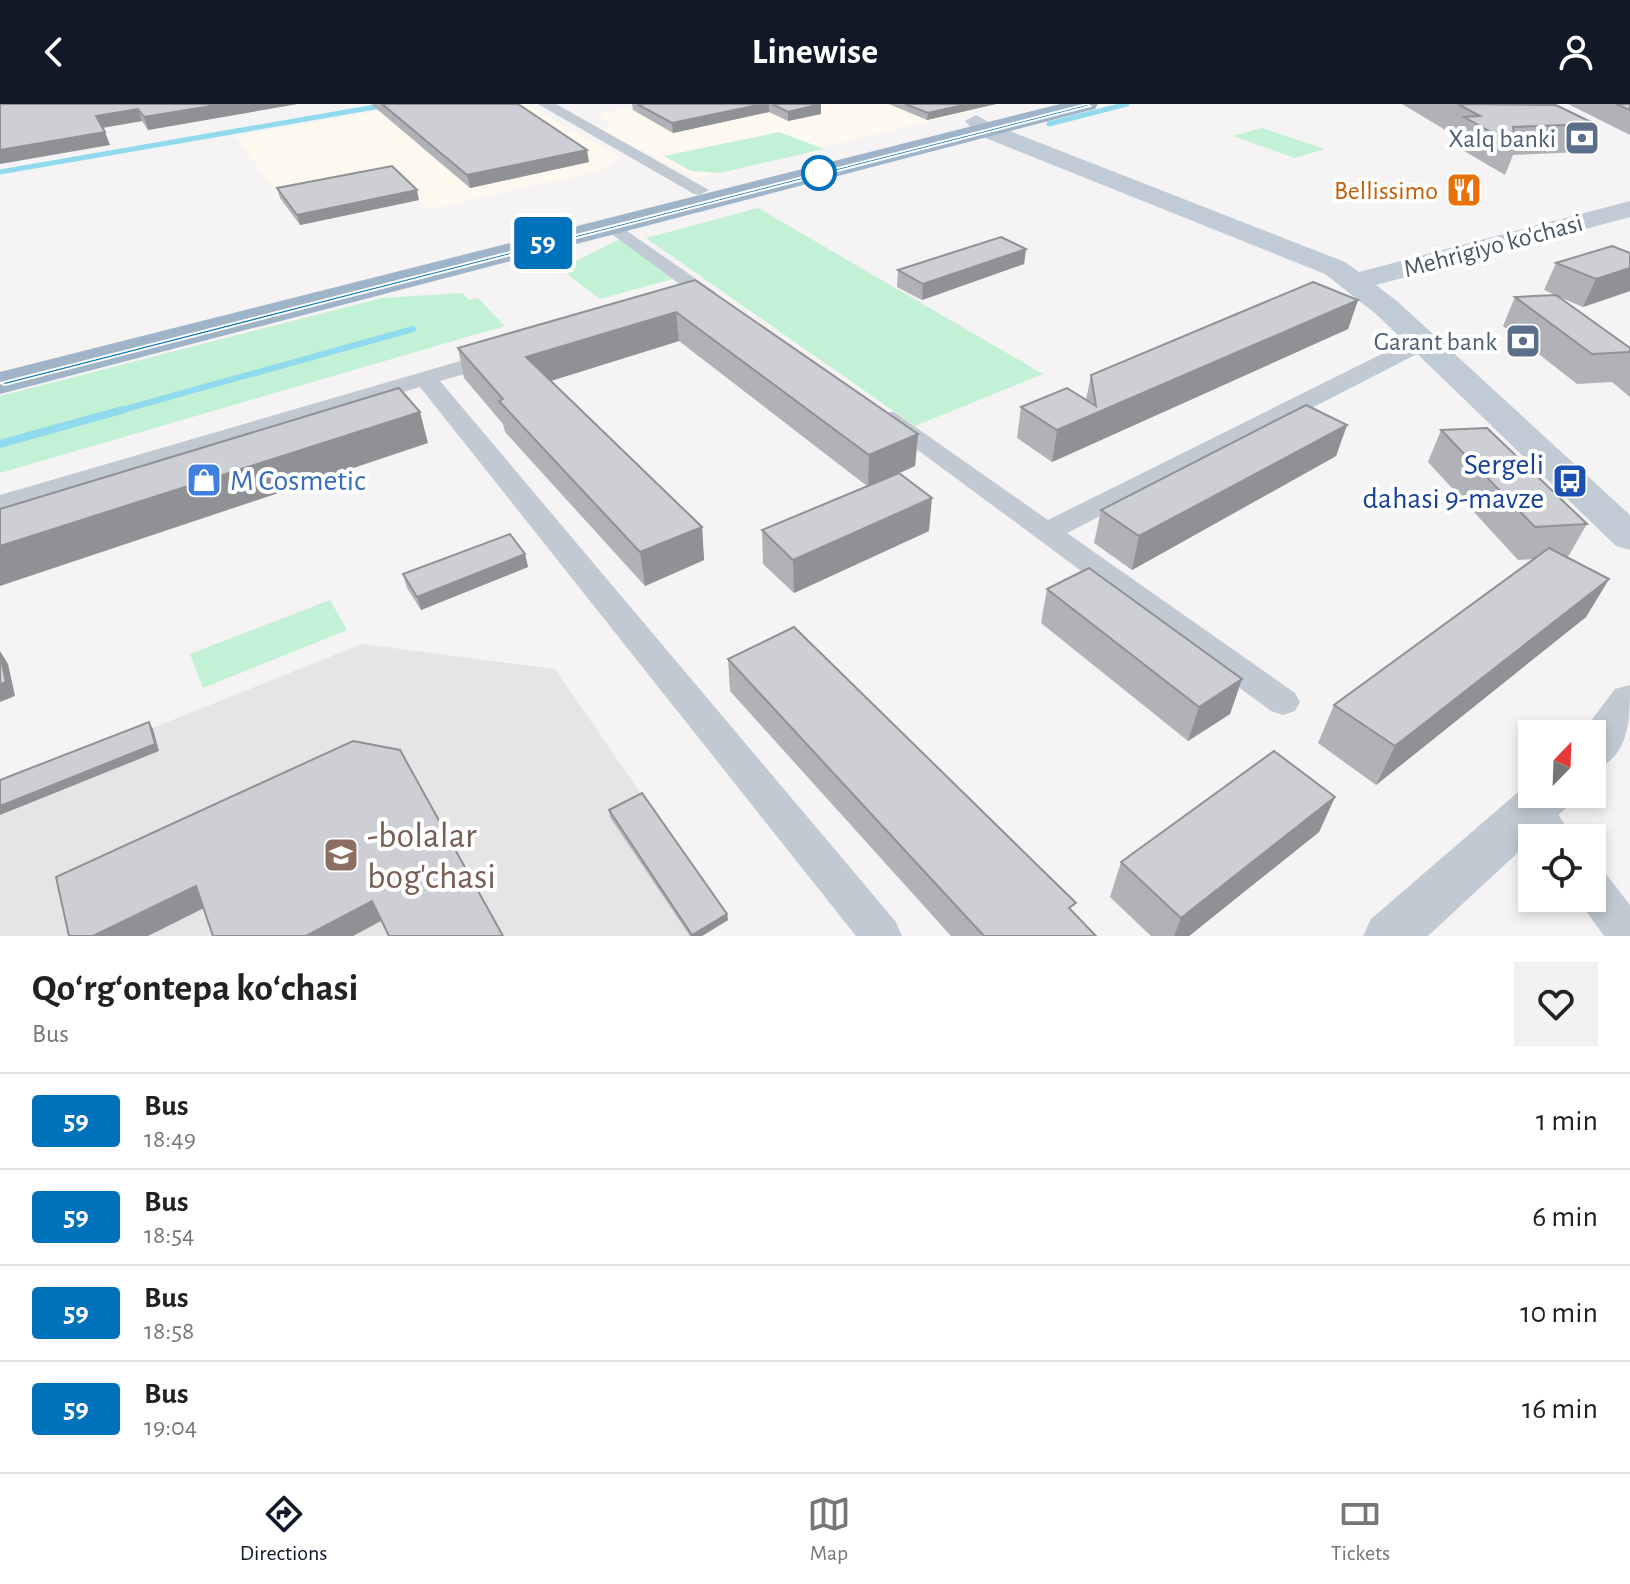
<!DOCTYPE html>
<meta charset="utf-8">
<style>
body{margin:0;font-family:"Alegreya Sans",sans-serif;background:#f2f2f2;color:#222;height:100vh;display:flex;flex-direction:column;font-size:30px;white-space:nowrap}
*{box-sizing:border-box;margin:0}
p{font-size:26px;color:#767676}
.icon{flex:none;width:44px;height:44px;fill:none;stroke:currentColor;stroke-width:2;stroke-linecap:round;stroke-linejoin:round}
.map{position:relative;height:832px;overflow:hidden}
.side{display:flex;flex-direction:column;background:#fff;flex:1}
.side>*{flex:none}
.badge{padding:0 16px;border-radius:6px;font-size:28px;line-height:52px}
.needle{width:52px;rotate:23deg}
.controls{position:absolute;left:1518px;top:616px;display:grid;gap:16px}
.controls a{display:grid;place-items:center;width:88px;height:88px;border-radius:0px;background:#fff;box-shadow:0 4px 12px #0003;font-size:40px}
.map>.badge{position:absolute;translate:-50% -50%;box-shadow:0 0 0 4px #fff}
.round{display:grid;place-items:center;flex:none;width:84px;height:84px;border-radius:0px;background:#f2f2f2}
.head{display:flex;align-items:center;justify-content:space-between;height:136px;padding:0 32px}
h1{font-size:38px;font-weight:600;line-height:60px}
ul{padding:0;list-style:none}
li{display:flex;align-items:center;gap:24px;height:96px;padding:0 32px;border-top:2px solid #e0e0e0}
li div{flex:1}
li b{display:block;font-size:30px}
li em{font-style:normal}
li .badge{min-width:88px;font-weight:700;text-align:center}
header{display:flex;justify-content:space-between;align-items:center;height:104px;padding:0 32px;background:#111827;color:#fff;font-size:36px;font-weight:600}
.menu{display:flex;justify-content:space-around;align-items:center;height:112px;border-top:2px solid #e0e0e0;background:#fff;font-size:22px;color:#767676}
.menu a{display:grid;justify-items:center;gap:4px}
.menu .on{color:#111827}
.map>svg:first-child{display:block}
</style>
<header><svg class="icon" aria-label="back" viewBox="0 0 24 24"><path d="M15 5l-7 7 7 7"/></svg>Linewise<svg class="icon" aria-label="person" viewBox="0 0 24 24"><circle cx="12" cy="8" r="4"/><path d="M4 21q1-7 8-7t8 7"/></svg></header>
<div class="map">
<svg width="1630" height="832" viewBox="0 0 1630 832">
<rect width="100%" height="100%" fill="#f5f3f3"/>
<!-- commercial -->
<g fill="#fdf9ef">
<polygon points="416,0 526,0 620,53 600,67 426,106 419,96 300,121 235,32"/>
<polygon points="649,0 981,0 988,3 696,74 599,25 612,22 597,10"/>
</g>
<!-- education -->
<polygon fill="#e6e4e5" points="362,540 555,565 728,816 702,832 0,832 0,685"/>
<!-- green -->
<g fill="#c3f1d5">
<polygon points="1262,24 1325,45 1295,54 1233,32"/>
<polygon points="779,28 824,45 720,69 691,67 664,52"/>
<polygon points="758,104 1043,270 915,322 646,134"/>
<polygon points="620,135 672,175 600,195 567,170 574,167 568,161"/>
<polygon points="463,189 469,196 478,194 505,222 0,369 0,292 382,194"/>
<polygon points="330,496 347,526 203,584 190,550"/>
</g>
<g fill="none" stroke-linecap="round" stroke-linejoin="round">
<!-- stream-far2 -->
<g stroke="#90daee" stroke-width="5">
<polyline points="1049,20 1127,0"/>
<polyline points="0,68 392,0"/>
</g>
<!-- stream-far1 -->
<polyline stroke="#90daee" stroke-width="6" points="115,308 413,225"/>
<!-- stream -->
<polyline stroke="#90daee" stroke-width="8" points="0,340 122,306"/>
<!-- minor -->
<g fill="#c1cad2" fill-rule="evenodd">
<polygon points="538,0 556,0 709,86 700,91 694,90"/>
<polygon points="611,116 715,188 718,192 715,196 701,196 605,125 602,121"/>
<polygon points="1427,235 1435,237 1438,242 1435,247 1417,250 1067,429 1295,589 1300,598 1295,607 1283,611 1271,607 873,313 876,308 894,308 1048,416 1404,239"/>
<polygon points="498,246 506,248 509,253 506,258 440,277 896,818 902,832 856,832 420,283 0,408 0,391"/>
<polygon points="1532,689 1546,693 1574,734 1533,734 1514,704 1520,693"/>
<polygon points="1592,765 1606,770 1630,801 1630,832 1604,832 1578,796 1592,794"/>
</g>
<!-- tertiary -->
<g fill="#c1cad2" fill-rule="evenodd">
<path d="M1630,581C1630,617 1630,653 1592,667V630H1581L1615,585Z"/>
<polygon points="1532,676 1532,690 1573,690 1566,704 1428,832 1363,832 1371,815"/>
</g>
<!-- secondary -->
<polygon fill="#c1cbd6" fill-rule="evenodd" points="976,11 994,21 1345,158 1359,168 1630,97 1630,113 1376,181 1398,198 1630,411 1630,446 1616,442 1376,210 1325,170 978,31 965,17"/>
<!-- trunk -->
<polygon fill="#9fb4c9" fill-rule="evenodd" points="1060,0 1098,0 1095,5 0,290 0,268"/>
</g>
<!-- wall -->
<g fill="#b0b2b7">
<polygon points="0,0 297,0 148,26 142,17 102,24 110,41"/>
<polygon points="371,0 518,0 589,58 470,84"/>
<polygon points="632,0 821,0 821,10 788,17 769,8 673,29 633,6"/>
<polygon points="889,0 996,0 927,16"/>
<polygon points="1402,0 1540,0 1595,20 1582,48 1513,51 1505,71 1454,41 1457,33"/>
<polygon points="1568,0 1630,0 1630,31"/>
<polygon points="277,84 419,96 300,121 280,94"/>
<polygon points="1026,145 1024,160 922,196 897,183 898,166"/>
<polygon points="1630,149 1630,187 1583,203 1557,192 1630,244 1630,293 1612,278 1577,280 1503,222 1515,193 1555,191 1544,186 1556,159"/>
<polygon points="695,176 918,330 915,362 899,369 929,427 794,489 763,460 762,426 867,382 679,237 551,277 702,423 704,456 645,482 505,328 503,320 464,274 458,244"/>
<polygon points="1358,196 1348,225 1052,358 1017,334 1021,303 1086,296 1091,271"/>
<polygon points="1347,321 1336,352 1132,466 1094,439 1101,406"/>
<polygon points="1441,326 1587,420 1568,453 1566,453 1609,475 1586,513 1376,681 1318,639 1334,601 1534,455 1518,456 1428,358"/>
<polygon points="525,450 528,463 421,506 407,484 403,470"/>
<polygon points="1047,485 1242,575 1230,610 1188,637 1041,519"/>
<polygon points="728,555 1074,808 1096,832 951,832 730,587"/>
<polygon points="1335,693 1319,728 1189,832 1151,832 1110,793 1121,758"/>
<polygon points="609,706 727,810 728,816 702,832 690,832 610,713"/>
</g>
<!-- shaded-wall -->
<g fill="#909195">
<polygon points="223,0 297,0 148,26 144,13"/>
<polygon points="763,0 769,0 769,8 673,29 672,19"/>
<polygon points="821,0 821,10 788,17 788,8"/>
<polygon points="968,0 996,0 927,16 928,9"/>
<polygon points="138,5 142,17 101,24 96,12"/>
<polygon points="105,28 110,41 0,60 0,46"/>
<polygon points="587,46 589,58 470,84 467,71"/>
<polygon points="417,86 419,96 300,121 297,111"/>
<polygon points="1026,145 1024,160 922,196 923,180"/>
<polygon points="1630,164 1630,187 1583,203 1596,175"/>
<polygon points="1358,196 1348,225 1052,358 1057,326"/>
<polygon points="676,208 679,237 531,283 526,253"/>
<polygon points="420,308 428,339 0,482 0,442"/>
<polygon points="1347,321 1336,352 1132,466 1139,432"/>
<polygon points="918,330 915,362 868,383 869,351"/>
<polygon points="932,394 929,427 794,489 793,456"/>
<polygon points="702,423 704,456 645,482 640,448"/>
<polygon points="525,450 528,463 421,506 417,493"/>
<polygon points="1609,475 1586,513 1376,681 1395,642"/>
<polygon points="0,547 8,560 15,592 0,598"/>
<polygon points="1242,575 1230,610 1188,637 1199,603"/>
<polygon points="149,618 153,625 159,647 0,711 0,702"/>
<polygon points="1335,693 1319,728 1189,832 1174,832 1181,814"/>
<polygon points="196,782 208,802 148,832 93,832"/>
<polygon points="372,797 381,817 353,832 306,832"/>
<polygon points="727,810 728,816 702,832 693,832 692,831"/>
</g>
<!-- building -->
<g fill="#cdcfd5" stroke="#909195" stroke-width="2">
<polygon points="0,0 223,0 144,13 138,5 96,12 105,28 0,46"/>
<polygon points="382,0 518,0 587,46 467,71"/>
<polygon points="637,0 763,0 672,19"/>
<polygon points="772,0 821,0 788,8"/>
<polygon points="905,0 968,0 928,9"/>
<polygon points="1458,0 1556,1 1595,20 1513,23 1516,42 1464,13 1480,12"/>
<polygon points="1616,0 1630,0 1630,6"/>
<polygon points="392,62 417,86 297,111 277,84"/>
<polygon points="1001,133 1026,145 923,180 898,166"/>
<polygon points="1612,142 1630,149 1630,164 1596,175 1556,159"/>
<polygon points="695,176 918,330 869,351 676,208 526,253 702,423 640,448 499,297 503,295 458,244"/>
<polygon points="1313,178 1358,196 1057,326 1021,303 1067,284 1096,302 1091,271"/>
<polygon points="1556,191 1630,244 1630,248 1592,250 1515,193"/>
<polygon points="399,284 420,308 0,442 0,405"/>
<polygon points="1306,301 1347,321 1139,432 1101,406"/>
<polygon points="1487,324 1587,420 1535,423 1441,326"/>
<polygon points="899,369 932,394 793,456 762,426"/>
<polygon points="510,430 525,450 417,493 403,470"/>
<polygon points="1549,444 1609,475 1395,642 1334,601"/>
<polygon points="1089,464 1242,575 1199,603 1047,485"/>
<polygon points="794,523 1076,799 1069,804 1096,832 984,832 728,555"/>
<polygon points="0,550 6,578 0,580"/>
<polygon points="149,618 155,640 0,702 0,676"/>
<polygon points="353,637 400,646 503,832 389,832 372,797 306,832 213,832 196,782 93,832 69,832 56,773"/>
<polygon points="1274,647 1335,693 1181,814 1121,758"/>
<polygon points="642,689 727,810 692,831 609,706"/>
</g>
<!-- line -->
<polygon fill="#0072bc" stroke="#fff" stroke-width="2" points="1087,0 1090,2 5,281 0,279"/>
<!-- icons -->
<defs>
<symbol id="bank-square" viewBox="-11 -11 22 22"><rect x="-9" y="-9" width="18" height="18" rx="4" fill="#5c6f8a" stroke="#fff"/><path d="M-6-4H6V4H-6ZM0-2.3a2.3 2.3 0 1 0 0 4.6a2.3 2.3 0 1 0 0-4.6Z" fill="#fff"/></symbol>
<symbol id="restaurant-square" viewBox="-11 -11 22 22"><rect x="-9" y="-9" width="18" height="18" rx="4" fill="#e8710a" stroke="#fff"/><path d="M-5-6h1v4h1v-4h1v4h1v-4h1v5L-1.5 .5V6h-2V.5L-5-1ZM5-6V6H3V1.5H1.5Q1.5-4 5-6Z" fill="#fff"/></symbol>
<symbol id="shop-square" viewBox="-11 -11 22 22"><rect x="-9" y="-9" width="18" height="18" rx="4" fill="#3f7fe0" stroke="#fff"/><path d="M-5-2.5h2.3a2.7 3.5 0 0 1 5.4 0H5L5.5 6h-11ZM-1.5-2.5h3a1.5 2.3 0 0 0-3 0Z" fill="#fff"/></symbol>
<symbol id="bus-square" viewBox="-11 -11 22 22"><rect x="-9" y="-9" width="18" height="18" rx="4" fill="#1a4fb4" stroke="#fff"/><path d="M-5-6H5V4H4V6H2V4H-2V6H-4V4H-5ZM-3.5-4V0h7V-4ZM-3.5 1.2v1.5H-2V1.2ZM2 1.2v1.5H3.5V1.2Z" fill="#fff"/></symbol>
<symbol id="school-square" viewBox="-11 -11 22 22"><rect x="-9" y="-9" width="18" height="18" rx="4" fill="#8d6e63" stroke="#fff"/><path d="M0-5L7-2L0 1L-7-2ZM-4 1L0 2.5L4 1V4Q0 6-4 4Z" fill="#fff"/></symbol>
</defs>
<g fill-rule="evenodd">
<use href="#bank-square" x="1562" y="14" width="40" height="40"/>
<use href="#restaurant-square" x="1444" y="66" width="40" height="40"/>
<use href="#bank-square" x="1503" y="217" width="40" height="40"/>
<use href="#shop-square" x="184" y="356" width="40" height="40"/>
<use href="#bus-square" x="1550" y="357" width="40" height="40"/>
<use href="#school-square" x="321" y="731" width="40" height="40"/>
</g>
<!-- markers -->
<circle fill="#fff" stroke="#0072bc" stroke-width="4" cx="819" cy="69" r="16"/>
<g text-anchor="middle" stroke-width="8" stroke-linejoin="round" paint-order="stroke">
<!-- far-service labels -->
<g font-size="26" fill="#4e5e75" stroke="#fff" text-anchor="end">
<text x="1556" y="43">Xalq banki</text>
<text x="1497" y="246">Garant bank</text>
</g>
<!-- far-food labels -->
<g font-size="26" fill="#c56008" stroke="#fff" text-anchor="end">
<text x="1438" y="95">Bellissimo</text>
</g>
<!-- far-street labels -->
<g font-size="26" fill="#4a5661" stroke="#fff">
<text transform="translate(1493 141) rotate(-15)" y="9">Mehrigiyo ko'chasi</text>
</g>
<!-- transit labels -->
<g font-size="30" fill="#164399" stroke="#fff" text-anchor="end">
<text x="1544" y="370">Sergeli<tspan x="1544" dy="34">dahasi 9-mavze</tspan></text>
</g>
<!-- shop labels -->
<g font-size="30" fill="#366cbe" stroke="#fff" text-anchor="start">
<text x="230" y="386">M Cosmetic</text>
</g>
<!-- near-education labels -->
<g font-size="36" fill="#785e54" stroke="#fff" text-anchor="start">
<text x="367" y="743">-bolalar<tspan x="367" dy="41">bog'chasi</tspan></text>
</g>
</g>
</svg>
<div class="controls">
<a><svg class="needle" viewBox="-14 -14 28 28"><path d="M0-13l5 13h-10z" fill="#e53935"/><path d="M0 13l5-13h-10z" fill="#767676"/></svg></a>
<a><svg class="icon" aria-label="locate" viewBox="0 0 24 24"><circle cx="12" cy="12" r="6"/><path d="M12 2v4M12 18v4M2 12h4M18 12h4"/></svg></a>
</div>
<b class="badge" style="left:543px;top:139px;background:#0072bc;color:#fff">59</b>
</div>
<section class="side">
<div class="head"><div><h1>Qoʻrgʻontepa koʻchasi</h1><p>Bus</p></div><a class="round"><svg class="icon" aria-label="heart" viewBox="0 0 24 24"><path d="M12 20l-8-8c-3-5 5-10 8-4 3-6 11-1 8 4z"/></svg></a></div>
<ul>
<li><span class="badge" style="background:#0072bc;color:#fff">59</span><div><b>Bus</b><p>18:49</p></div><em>1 min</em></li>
<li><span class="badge" style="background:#0072bc;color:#fff">59</span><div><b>Bus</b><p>18:54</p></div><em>6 min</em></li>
<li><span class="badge" style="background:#0072bc;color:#fff">59</span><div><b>Bus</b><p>18:58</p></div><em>10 min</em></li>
<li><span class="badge" style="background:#0072bc;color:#fff">59</span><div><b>Bus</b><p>19:04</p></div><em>16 min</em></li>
</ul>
</section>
<nav class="menu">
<a class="on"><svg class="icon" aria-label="directions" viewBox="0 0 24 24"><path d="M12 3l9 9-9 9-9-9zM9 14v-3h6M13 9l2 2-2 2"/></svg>Directions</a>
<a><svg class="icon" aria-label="map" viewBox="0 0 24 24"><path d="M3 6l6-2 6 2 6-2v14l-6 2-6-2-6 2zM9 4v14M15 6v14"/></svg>Map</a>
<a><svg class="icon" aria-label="tickets" viewBox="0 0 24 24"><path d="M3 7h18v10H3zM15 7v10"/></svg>Tickets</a>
</nav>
